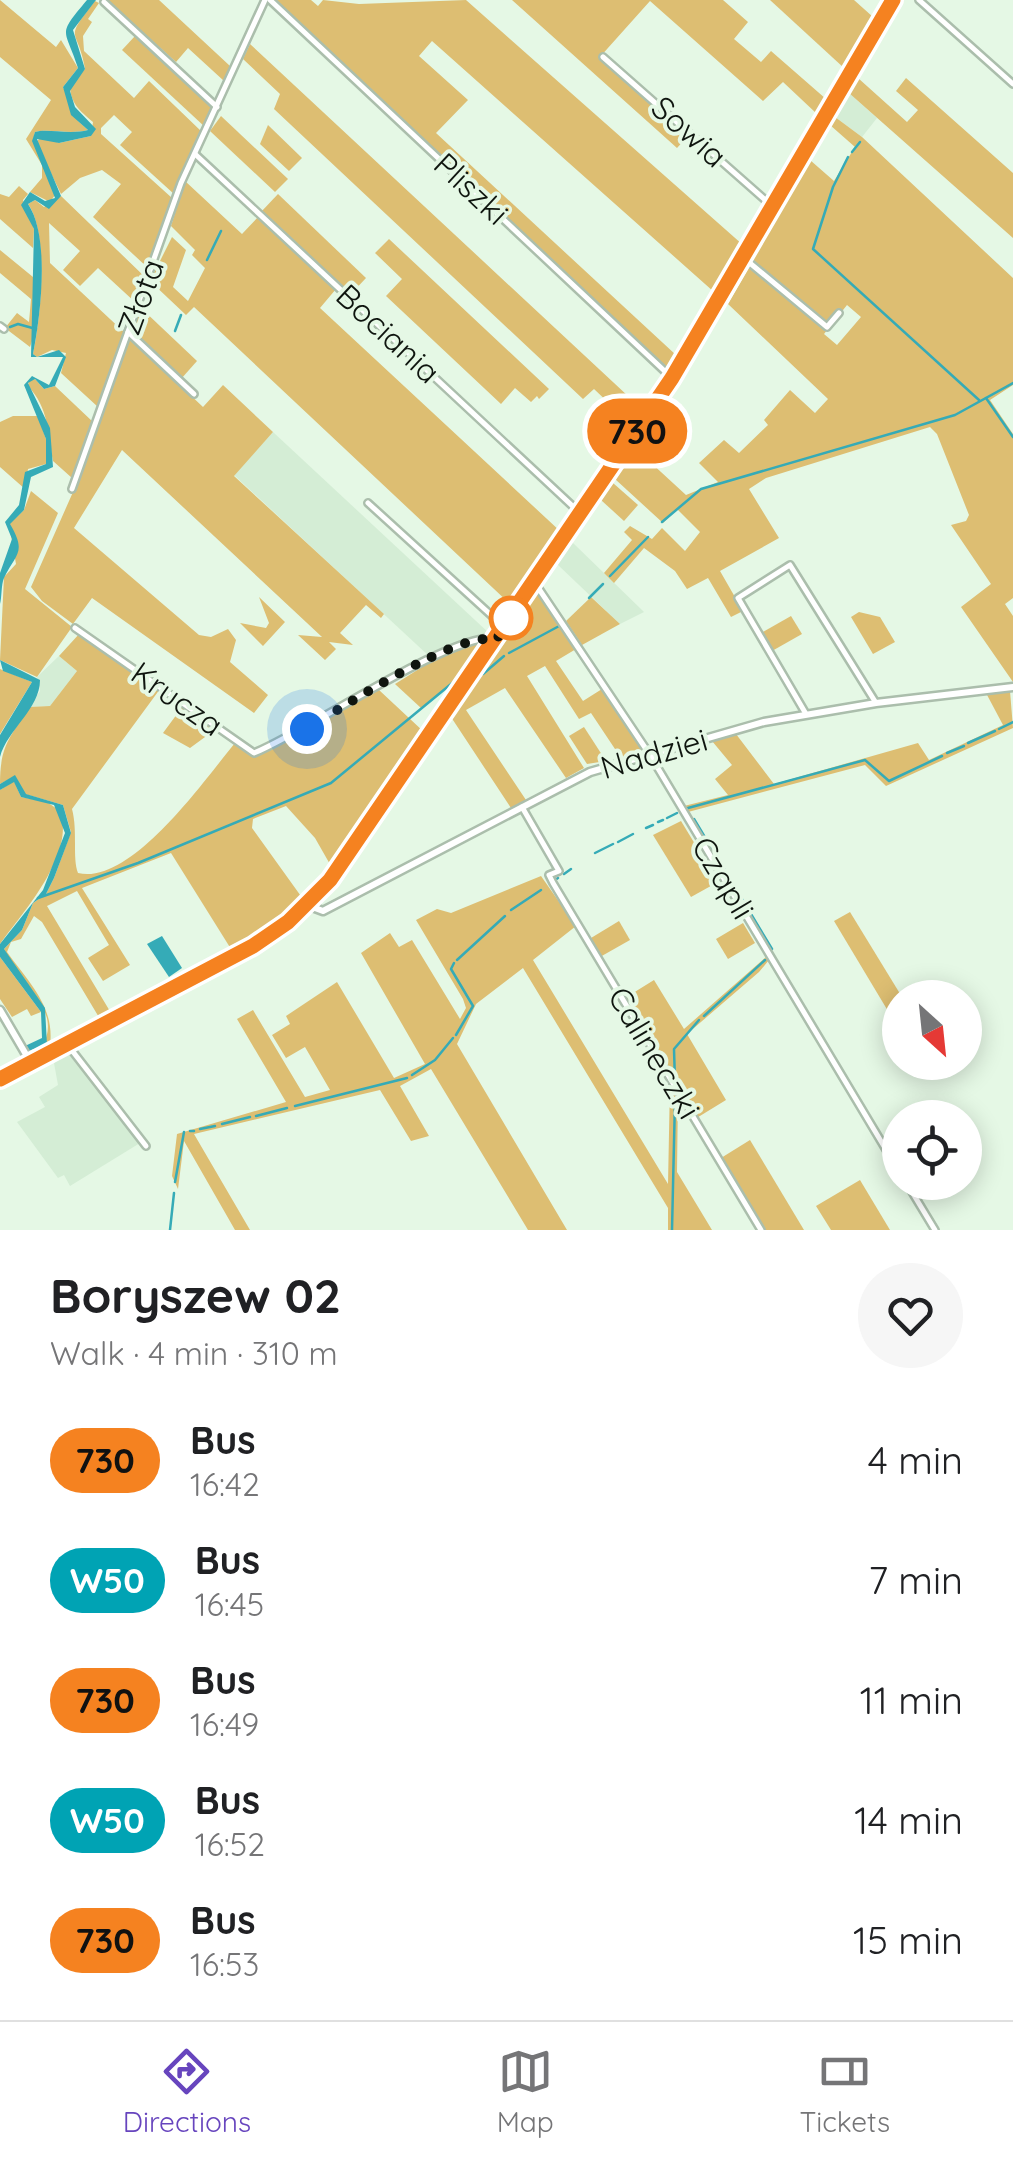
<!DOCTYPE html>
<meta charset="utf-8">
<style>
body{margin:0;font-family:Quicksand,sans-serif;background:#f6f6f6;color:#202124;height:100vh;display:flex;flex-direction:column;font-size:38px;white-space:nowrap}
*{box-sizing:border-box;margin:0}
p{font-size:32px;color:#757577}
.icon{flex:none;width:55px;height:55px;fill:none;stroke:currentColor;stroke-width:2;stroke-linecap:round;stroke-linejoin:round}
.map{position:relative;height:1230px;overflow:hidden}
.side{display:flex;flex-direction:column;background:#fff;flex:1}
.side>*{flex:none}
.badge{padding:0 20px;border-radius:32px;font-size:35px;line-height:65px}
.needle{width:65px;rotate:153deg}
.tools{position:absolute;left:882px;top:980px;display:grid;gap:20px}
.tools a{display:grid;place-items:center;width:100px;height:100px;border-radius:50%;background:#fff;box-shadow:0 5px 25px #0003;font-size:50px}
.you{position:absolute;width:50px;height:50px;margin:-25px;border:8px solid #fff;border-radius:50%;background:#1a73e8;box-shadow:0 0 0 15px #1a73e833}
.map>.badge{position:absolute;translate:-50% -50%;box-shadow:0 0 0 5px #fff}
.round{display:grid;place-items:center;flex:none;width:105px;height:105px;border-radius:52px;background:#f6f6f6}
.overview{display:flex;align-items:center;justify-content:space-between;height:170px;padding:0 50px}
h1{font-size:48px;font-weight:700;line-height:75px}
ul{padding:0;list-style:none}
li{display:flex;align-items:center;gap:30px;height:120px;padding:0 50px}
li div{flex:1}
li b{display:block;font-size:38px}
li em{font-style:normal}
li .badge{min-width:110px;font-weight:700;text-align:center}
.tabs{display:flex;justify-content:space-around;align-items:center;height:140px;border-top:2px solid #e0e0e0;background:#fff;font-size:28px;color:#757577}
.tabs a{display:grid;justify-items:center;gap:5px}
.tabs .selected{color:#6745be}
.map>svg:first-child{display:block}
</style>
<div class="map">
<svg width="1013" height="1230" viewBox="0 0 1013 1230">
<rect width="100%" height="100%" fill="#e5f8e5"/>
<!-- built -->
<g fill="#d4edd5">
<polygon points="849,93 877,118 862,137 835,117"/>
<polygon points="273,432 490,634 430,657 234,475"/>
<polygon points="572,542 644,612 620,624 557,564"/>
<polygon points="59,656 77,671 50,706 29,707 40,691 37,677"/>
<polygon points="67,1052 140,1143 70,1186 64,1175 58,1178 17,1122 45,1107 39,1097 58,1085 54,1063"/>
</g>
<!-- green -->
<g fill="#ddbe72" fill-rule="evenodd">
<path d="M0,0L56,47L61,40L78,68L63,87L78,121L88,130C69,135 49,128 35,132L33,141L55,195L50,202L30,192L42,178V165L26,139L51,100L0,57Z"/>
<polygon points="107,0 159,0 230,66 224,81 188,48 176,62"/>
<polygon points="274,0 311,0 318,6 323,0 359,4 466,0 743,245 714,292 432,41 419,56 468,100 436,133 676,355 667,371"/>
<polygon points="512,0 723,0 748,22 734,39 761,62 771,51 826,99 817,114 783,82 763,101 650,1 599,58 688,136 677,148"/>
<polygon points="770,0 854,0 873,17 844,68"/>
<path d="M95,1L99,3L88,19L92,22L83,36L84,51L134,98L149,81L202,132L174,194L120,145L132,132L114,115L101,128V134L172,198L148,268L93,217L121,184L102,170L80,178L61,194L36,142L42,136L59,143L91,136L93,122C80,111 70,103 70,85L85,69C78,26 62,43 95,1Z"/>
<polygon points="136,35 213,106 205,127 122,50"/>
<polygon points="250,44 643,410 633,426 594,389 583,399 274,109 280,94 243,59"/>
<polygon points="858,78 907,122 918,110 896,91 906,78 1013,173 1013,238 849,93"/>
<polygon points="221,116 288,179 275,192 210,131"/>
<path d="M835,117L862,137L1013,278V385L990,400L1013,434V598L1005,604L1013,616V682L961,607L991,584L951,525L966,521L969,515L937,434L930,427L766,478L749,489L779,538L720,571L743,611L731,617L708,578L687,589L675,571L644,548L614,583L604,573L632,540L624,532L630,526L652,539L662,528L685,551L700,532L677,509L663,523L615,479L636,449L686,495L718,482L699,463L724,440L739,453L768,425L764,420L790,390L815,413L828,399L728,304L810,160L834,181L855,147L830,125ZM847,305L861,317L837,345L824,334Z"/>
<polygon points="268,125 302,158 289,171 260,144"/>
<polygon points="185,181 242,234 259,216 336,289 320,308 561,532 511,605 194,307 186,315 150,281 172,237 186,250 173,287 188,301 205,268 192,255 195,250 171,226"/>
<polygon points="19,186 28,194 23,200 34,229 33,248 0,219 0,194 9,197"/>
<polygon points="278,194 366,278 350,295 261,212"/>
<path d="M61,196L145,277L136,303L98,268L80,286L63,270L80,251L49,223L50,263L125,333L98,407L61,373L66,353L52,350L37,357L33,354C41,317 49,233 28,204L35,200L44,207Z"/>
<polygon points="389,239 549,389 539,399 537,396 531,402 515,388 501,404 386,296 402,279 375,253"/>
<polygon points="0,250 33,277 35,332 30,347 5,328 17,313 29,322 31,299 0,273"/>
<polygon points="141,308 197,361 181,379 133,331"/>
<polygon points="130,338 203,407 223,385 273,432 234,476 384,614 381,618 366,605 340,633 353,645 329,642 336,649 325,660 298,635 322,637 122,450 74,528 199,635 211,637 228,629 236,640 230,662 268,695 254,713 92,598 73,624 42,601 31,587 77,483"/>
<path d="M35,379L44,389L55,386L93,422L72,478L53,461C48,434 49,408 28,386L29,380Z"/>
<polygon points="13,416 38,416 46,439 46,464 28,469 25,489 0,467 0,422"/>
<polygon points="613,483 638,505 624,521 601,500"/>
<polygon points="31,491 58,513 25,589 72,627 37,677 0,660 4,577 16,564 9,524 24,510"/>
<polygon points="538,592 576,649 556,661 583,701 602,689 643,752 621,758 591,713 579,719 545,666 527,676 584,768 566,778 505,688 466,710 526,800 511,808 451,717"/>
<polygon points="259,597 285,622 263,646 240,623 266,628 269,623"/>
<polygon points="591,597 620,624 582,645 566,621"/>
<polygon points="859,612 880,617 895,642 873,654 851,617"/>
<polygon points="791,616 802,634 772,651 761,633"/>
<path d="M80,633L160,689L72,809C78,832 72,857 78,873C131,886 205,779 235,743L254,756L379,690L424,732L331,866L315,838L286,806L253,819L252,828L303,899L274,924L231,949L171,853L82,888L130,965L103,981L88,958L109,945L77,891L47,906L111,1013L100,1019L42,922L34,916L21,939L11,942L7,952C29,983 55,1006 50,1046L29,1055L28,1051L41,1048C66,1009 16,983 4,949L22,930L33,903L46,894L54,878L71,832L63,805L25,794L15,776L0,784C0,745 10,738 29,707L50,706L77,671L59,656Z"/>
<polygon points="485,640 452,684 421,708 395,684 446,652"/>
<polygon points="0,669 32,682 0,734"/>
<polygon points="1010,691 1013,728 886,786 865,765 688,812 684,806 728,795 715,779 732,765 712,741 736,734 774,784 918,743 929,760 1003,725 986,693"/>
<polygon points="179,703 216,729 190,748 163,733 180,710"/>
<polygon points="584,727 606,761 587,764 569,736"/>
<path d="M14,781L21,797L47,802L60,811C76,854 23,912 0,944V790Z"/>
<polygon points="681,821 718,882 691,897 653,835"/>
<polygon points="541,876 576,926 533,960 668,1184 670,1082 678,1096 677,1172 712,1230 668,1230 668,1208 523,968 476,1004 457,1044 567,1230 528,1230 431,1069 400,1086 429,1136 411,1141 380,1090 194,1134 250,1230 235,1230 184,1141 178,1189 172,1176 177,1134 286,1102 237,1019 253,1010 305,1097 330,1090 305,1047 286,1058 272,1035 290,1024 286,1016 337,982 394,1078 425,1064 361,953 390,933 399,947 412,940 460,1019 466,1008 463,999 416,920 437,909 451,913"/>
<polygon points="850,912 902,997 900,1031 834,921"/>
<polygon points="619,921 630,940 600,957 591,938"/>
<polygon points="743,923 755,943 728,959 716,939"/>
<polygon points="0,957 41,1012 31,1016 27,1009 12,1017 0,999"/>
<polygon points="766,957 769,960 759,972 687,1034 726,1100 695,1119 625,998 654,980 684,1029"/>
<polygon points="750,1140 804,1230 763,1230 721,1158"/>
<polygon points="860,1180 890,1230 831,1230 816,1206"/>
</g>
<!-- water -->
<g fill="#35abb7">
<path d="M87,0H96L73,30L85,69L70,91L75,107L96,129L91,136L59,143L37,139L61,196L49,209L35,200L28,204C50,236 41,314 33,354L37,357L59,350L66,357L55,386L44,389L35,379L28,383L50,428L53,467L31,477L24,510L10,524C27,553 16,553 4,578C1,585 2,597 0,604V573L12,539L5,522L19,505L25,472L46,464V439L24,385L32,376L49,385L63,357H31L34,229L21,205L30,192L45,201L55,198L32,141L35,132C47,128 69,135 88,130L71,115L63,87L78,68C65,27 56,37 87,0Z"/>
<path d="M0,660L40,680C40,709 7,730 0,757V735L32,682L3,671Z"/>
<polygon points="15,775 26,794 63,805 71,833 54,878 46,894 33,903 22,930 4,949 45,1008 47,1045 28,1051 25,1046 42,1038 41,1012 0,957 0,944 43,890 65,833 54,805 21,797 14,782 0,790 0,784"/>
<polygon points="162,936 182,968 169,977 147,944"/>
</g>
<g fill="none" stroke-linecap="round" stroke-linejoin="round">
<!-- stream -->
<g stroke="#35abb7" stroke-width="2.5">
<polyline points="852,152 860,142"/>
<polyline points="848,157 833,187 813,249 979,400"/>
<polyline points="207,260 221,231"/>
<polyline points="10,327 18,324 36,329"/>
<polyline points="175,331 181,315"/>
<polyline points="986,398 1013,437"/>
<polyline points="662,522 701,489 955,415 1013,383"/>
<polyline points="610,576 648,537"/>
<polyline points="589,598 603,584"/>
<polyline points="509,653 561,625"/>
<polyline points="483,674 504,656"/>
<polyline points="999,729 1013,722"/>
<polyline points="968,743 995,731"/>
<polyline points="947,753 964,746"/>
<polyline points="688,808 865,760 889,781 942,756"/>
<polyline points="667,818 677,813"/>
<polyline points="694,819 772,949"/>
<polyline points="658,822 663,820"/>
<polyline points="646,828 653,825"/>
<polyline points="618,842 633,834"/>
<polyline points="595,853 613,844"/>
<polyline points="564,874 571,869"/>
<polyline points="555,880 558,878"/>
<polyline points="38,898 138,863 331,783 468,670"/>
<polyline points="511,910 541,890"/>
<polyline points="457,960 505,916"/>
<polyline points="454,963 451,969 473,1006 456,1035"/>
<polyline points="704,1016 765,960"/>
<polyline points="412,1075 435,1060 453,1038"/>
<polyline points="675,1082 674,1049 699,1020"/>
<polyline points="295,1106 407,1078"/>
<polyline points="256,1116 287,1108"/>
<polyline points="222,1124 250,1117"/>
<polyline points="200,1129 215,1126"/>
<polyline points="190,1131 194,1131"/>
<polyline points="175,1182 184,1132"/>
<polyline points="170,1230 174,1193"/>
<polyline points="672,1230 675,1099"/>
</g>
<defs>
<g id="street">
<polyline points="270,0 672,378"/>
<polyline points="919,0 1013,84"/>
<polyline points="104,2 217,107"/>
<polyline points="603,57 772,206"/>
<polyline points="195,154 580,513"/>
<polyline points="745,259 827,327 839,313"/>
<polyline points="0,326 4,329"/>
<polyline points="128,332 194,394"/>
<polyline points="72,489 181,183 265,0"/>
<polyline points="368,503 502,625"/>
<polyline points="535,583 650,755 900,1173"/>
<path d="M75,628L254,753C308,731 448,635 493,638"/>
<polyline points="806,714 738,598 790,565 876,703"/>
<polyline points="522,807 559,871 549,875 553,883 761,1230"/>
<polyline points="67,1044 146,1146"/>
<polyline points="906,1182 935,1230"/>
</g>
<g id="secondary">
<polyline points="307,905 323,911 590,772 764,722 876,703 1013,687"/>
<polyline points="0,1010 31,1063"/>
<polyline points="0,1079 253,946 287,922 330,879 672,378 893,0"/>
</g>
</defs>
<!-- street casing -->
<use href="#street" stroke="#abbeac" stroke-width="10"/>
<!-- secondary casing -->
<use href="#secondary" stroke="#abbeac" stroke-width="11"/>
<!-- street -->
<use href="#street" stroke="#fff" stroke-width="5"/>
<!-- secondary -->
<use href="#secondary" stroke="#fff" stroke-width="6"/>
</g>
<g fill="none" stroke-linecap="round" stroke-linejoin="round">
<defs>
<polyline id="line" points="0,1079 253,946 288,922 330,880 672,378 893,0"/>
</defs>
<!-- line casing -->
<use href="#line" stroke="#fff" stroke-width="22"/>
<!-- line -->
<use href="#line" stroke="#f58220" stroke-width="15"/>
<!-- walk -->
<path stroke="#0f150f" stroke-width="10" stroke-dasharray="0 18" d="M307,729C339,709 463,628 496,640L511,618"/>
</g>
<!-- markers -->
<circle fill="#fff" stroke="#f58220" stroke-width="5" cx="511" cy="618" r="20"/>
<g text-anchor="middle" stroke-width="8" stroke-linejoin="round" paint-order="stroke">
<!-- street labels -->
<g font-size="32" fill="#0f150f" stroke="#e5f8e5">
<text transform="translate(689 132) rotate(42)" y="11">Sowia</text>
<text transform="translate(471 189) rotate(43)" y="11">Pliszki</text>
<text transform="translate(141 297) rotate(-70)" y="11">Złota</text>
<text transform="translate(388 334) rotate(43)" y="11">Bociania</text>
<text transform="translate(177 699) rotate(35)" y="11">Krucza</text>
<text transform="translate(654 754) rotate(-16)" y="11">Nadziei</text>
<text transform="translate(723 878) rotate(59)" y="11">Czapli</text>
<text transform="translate(654 1053) rotate(59)" y="11">Calineczki</text>
</g>
</g>
</svg>
<div class="tools">
<a><svg class="needle" viewBox="-14 -14 28 28"><path d="M0-13l5 13h-10z" fill="#e53935"/><path d="M0 13l5-13h-10z" fill="#757577"/></svg></a>
<a><svg class="icon" aria-label="locate" viewBox="0 0 24 24"><circle cx="12" cy="12" r="6"/><path d="M12 2v4M12 18v4M2 12h4M18 12h4"/></svg></a>
</div>
<div class="you" style="left:307px;top:729px"></div>
<b class="badge" style="left:637px;top:431px;background:#f58220;color:#111">730</b>
</div>
<section class="side">
<div class="overview"><div><h1>Boryszew 02</h1><p>Walk · 4 min · 310 m</p></div><a class="round"><svg class="icon" aria-label="heart" viewBox="0 0 24 24"><path d="M12 20l-8-8c-3-5 5-10 8-4 3-6 11-1 8 4z"/></svg></a></div>
<ul>
<li><span class="badge" style="background:#f58220;color:#111">730</span><div><b>Bus</b><p>16:42</p></div><em>4 min</em></li>
<li><span class="badge" style="background:#00a3b4;color:#fff">W50</span><div><b>Bus</b><p>16:45</p></div><em>7 min</em></li>
<li><span class="badge" style="background:#f58220;color:#111">730</span><div><b>Bus</b><p>16:49</p></div><em>11 min</em></li>
<li><span class="badge" style="background:#00a3b4;color:#fff">W50</span><div><b>Bus</b><p>16:52</p></div><em>14 min</em></li>
<li><span class="badge" style="background:#f58220;color:#111">730</span><div><b>Bus</b><p>16:53</p></div><em>15 min</em></li>
</ul>
</section>
<nav class="tabs">
<a class="selected"><svg class="icon" aria-label="directions" viewBox="0 0 24 24"><path d="M12 3l9 9-9 9-9-9zM9 14v-3h6M13 9l2 2-2 2"/></svg>Directions</a>
<a><svg class="icon" aria-label="map" viewBox="0 0 24 24"><path d="M3 6l6-2 6 2 6-2v14l-6 2-6-2-6 2zM9 4v14M15 6v14"/></svg>Map</a>
<a><svg class="icon" aria-label="tickets" viewBox="0 0 24 24"><path d="M3 7h18v10H3zM15 7v10"/></svg>Tickets</a>
</nav>
